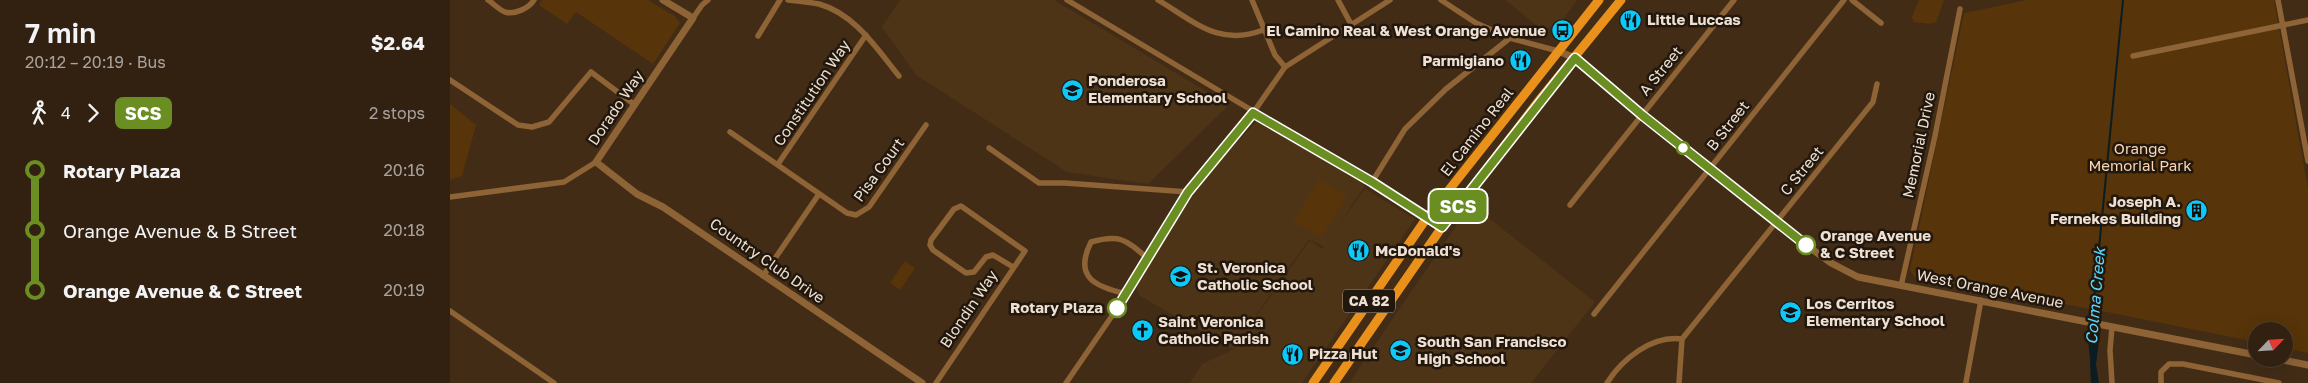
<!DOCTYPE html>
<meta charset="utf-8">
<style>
body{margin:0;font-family:"Golos Text",sans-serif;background:#3a2919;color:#f1f3f6;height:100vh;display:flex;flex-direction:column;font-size:19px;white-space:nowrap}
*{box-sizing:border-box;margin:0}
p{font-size:16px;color:#a8a39f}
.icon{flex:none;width:28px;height:28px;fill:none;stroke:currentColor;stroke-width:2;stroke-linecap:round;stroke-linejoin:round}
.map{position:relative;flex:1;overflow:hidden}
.sheet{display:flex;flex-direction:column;background:#322110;width:450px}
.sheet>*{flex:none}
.badge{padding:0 10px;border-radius:8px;font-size:18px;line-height:32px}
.needle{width:32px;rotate:65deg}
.buttons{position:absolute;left:1798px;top:322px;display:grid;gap:10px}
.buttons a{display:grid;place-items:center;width:45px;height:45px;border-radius:50%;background:#322110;box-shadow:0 5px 20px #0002,0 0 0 1px #4d3e30;font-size:25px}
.map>.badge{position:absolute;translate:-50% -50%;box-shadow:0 0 0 2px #fff}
.legs{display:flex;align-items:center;gap:8px;height:55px;padding:0 25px;font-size:16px}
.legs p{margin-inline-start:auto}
.summary{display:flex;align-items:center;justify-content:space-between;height:85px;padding:0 25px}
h1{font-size:28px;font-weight:600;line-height:38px}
ul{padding:0 25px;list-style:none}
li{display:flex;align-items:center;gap:18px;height:60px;font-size:19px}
li i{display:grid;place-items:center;width:8px;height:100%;margin:0 6px;background:currentColor}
li i::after{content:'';width:12px;height:12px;margin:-6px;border:4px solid;border-radius:50%;background:#322110}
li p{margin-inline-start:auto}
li:first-child i{background:linear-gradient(#0000 50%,currentColor 0)}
li:last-child i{background:linear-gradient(currentColor 50%,#0000 0)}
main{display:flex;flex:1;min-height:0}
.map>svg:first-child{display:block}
</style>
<main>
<section class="sheet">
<div class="summary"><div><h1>7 min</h1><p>20:12 – 20:19 · Bus</p></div><b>$2.64</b></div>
<div class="legs"><svg class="icon" aria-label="walk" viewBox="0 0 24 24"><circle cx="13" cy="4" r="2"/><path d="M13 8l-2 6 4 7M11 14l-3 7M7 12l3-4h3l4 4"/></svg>4<svg class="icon" aria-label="forward" viewBox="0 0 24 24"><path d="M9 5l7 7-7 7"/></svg><b class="badge" style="background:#6b8e23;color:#fff">SCS</b><p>2 stops</p></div>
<ul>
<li><i style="color:#6b8e23"></i><b>Rotary Plaza</b><p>20:16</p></li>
<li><i style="color:#6b8e23"></i><span>Orange Avenue &amp; B Street</span><p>20:18</p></li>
<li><i style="color:#6b8e23"></i><b>Orange Avenue &amp; C Street</b><p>20:19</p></li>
</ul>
</section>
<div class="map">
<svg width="1858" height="383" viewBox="0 0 1858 383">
<rect width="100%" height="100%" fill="#422c16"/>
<!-- built -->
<g fill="#4e3417">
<polygon points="450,0 604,0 779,105 698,184 617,172 466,75 432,27"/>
<polygon points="1056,0 1127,0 1110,24 1092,30"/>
<polygon points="807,121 913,183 914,187 887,228 915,189 965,219 852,383 740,383 752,364 784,349 860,240 872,249 874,247 859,239 783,349 690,296 687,290 687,281 695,266 736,206 762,169"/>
<polygon points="1021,204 1145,302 1081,383 899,383"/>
</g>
<!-- green -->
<g fill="#573409">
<polygon points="92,0 198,0 225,16 230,23 203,64 126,12 117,24 89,5"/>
<polygon points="1469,0 1494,0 1486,22 1480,24 1463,22 1463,19 1461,19"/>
<polygon points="1577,0 1824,0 1858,189 1858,353 1834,348 1834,331 1806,331 1806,342 1652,311 1464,277 1460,270 1514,13"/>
<polygon points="0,104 26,125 12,176 0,180"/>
<polygon points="869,179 897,195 871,238 843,222"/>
<polygon points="455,261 465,268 450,290 440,283"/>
</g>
<!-- water -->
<polygon fill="#0b1c22" points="1637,332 1650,333 1646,364 1649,383 1643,383"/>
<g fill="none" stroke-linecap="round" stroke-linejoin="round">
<!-- stream -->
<g stroke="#0b1c22" stroke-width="2">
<polyline points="1642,321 1673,0"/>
<polyline points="1641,363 1642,383"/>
</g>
<!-- minor -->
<g stroke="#8e6336" stroke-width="5.5">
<path d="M38,0C43,3 49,10 55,12C65,15 79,8 84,0"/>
<path d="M338,0C348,1 359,2 369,4C405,14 427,49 449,76"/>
<polyline points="617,0 922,182 992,227"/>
<path d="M708,0C745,22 769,47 813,30"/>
<polyline points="802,0 825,55 835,67"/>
<polyline points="888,0 901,24"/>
<polyline points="991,0 1026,23 1060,38 1108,51"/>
<polyline points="1402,0 1431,23"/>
<polyline points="1828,0 1858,161"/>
<polyline points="243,18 252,5 258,0"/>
<polyline points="308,36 330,0"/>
<polyline points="1683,56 1858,20"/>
<polyline points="0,80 68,125 82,127 99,122 141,72 185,105"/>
<polyline points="280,132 397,213 406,215 419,207 476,125"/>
<polyline points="539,148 589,183 615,183 738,192"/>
<polyline points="328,164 416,35"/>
<polyline points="922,182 955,129 996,89 1060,38"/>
<polyline points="0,197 114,182 146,162"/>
<polyline points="1120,205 1284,0"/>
<polyline points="313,276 369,194"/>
<polyline points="1451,286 1485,136 1510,9"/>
<path d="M677,294C646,287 623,278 641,242C669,234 675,239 696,257"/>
<polyline points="0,311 104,383"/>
<polyline points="1144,314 1394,0"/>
<polyline points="1232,339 1423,102 1427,84"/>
<polyline points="1516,382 1531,300"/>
<polyline points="486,383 575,251 511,206 504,209 481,240 480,245 483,250 516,273 524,272 536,257 543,255 563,267"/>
<polyline points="616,383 677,294 696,257 738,192 803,113 835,67 940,0"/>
<path d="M1157,383C1172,359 1202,335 1232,339L1229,383"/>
<polyline points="1662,383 1660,350 1662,327"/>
<polyline points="1711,383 1711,372 1719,364 1733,364 1829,383"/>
</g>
<!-- tertiary -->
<g stroke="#8e6336" stroke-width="7">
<polyline points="213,0 243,18 146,162 187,194 213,207 472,383"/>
<polyline points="1108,51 1125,58 1192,115 1359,247 1381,263 1408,277 1806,355"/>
<polyline points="1828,359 1858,365"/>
</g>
<!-- primary -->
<g stroke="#ea911b" stroke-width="9">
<polyline points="863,383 976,219 1149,0"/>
<polyline points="884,383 992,227 1091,98 1171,0"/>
</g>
</g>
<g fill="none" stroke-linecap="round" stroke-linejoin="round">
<defs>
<polyline id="line-1" points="667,308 738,192 803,113 922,182 992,227 1125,58 1192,115 1356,245"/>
</defs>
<!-- line-1 casing -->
<use href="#line-1" stroke="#fff" stroke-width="11"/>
<!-- line-1 -->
<use href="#line-1" stroke="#6b8e23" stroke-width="8"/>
</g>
<!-- icons -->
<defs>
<symbol id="restaurant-disc" viewBox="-11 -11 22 22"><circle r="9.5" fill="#0acafa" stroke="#21170d"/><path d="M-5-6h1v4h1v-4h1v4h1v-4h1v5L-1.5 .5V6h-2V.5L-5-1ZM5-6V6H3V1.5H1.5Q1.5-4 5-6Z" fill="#111"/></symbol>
<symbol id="bus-disc" viewBox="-11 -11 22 22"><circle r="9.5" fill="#0acafa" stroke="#21170d"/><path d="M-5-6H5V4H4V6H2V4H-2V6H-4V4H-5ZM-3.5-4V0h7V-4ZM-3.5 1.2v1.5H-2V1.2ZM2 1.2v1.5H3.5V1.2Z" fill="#111"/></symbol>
<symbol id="school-disc" viewBox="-11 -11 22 22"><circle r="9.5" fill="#0acafa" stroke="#21170d"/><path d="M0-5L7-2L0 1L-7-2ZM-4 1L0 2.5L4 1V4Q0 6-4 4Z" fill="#111"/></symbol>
<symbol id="building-disc" viewBox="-11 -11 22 22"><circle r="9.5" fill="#0acafa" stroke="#21170d"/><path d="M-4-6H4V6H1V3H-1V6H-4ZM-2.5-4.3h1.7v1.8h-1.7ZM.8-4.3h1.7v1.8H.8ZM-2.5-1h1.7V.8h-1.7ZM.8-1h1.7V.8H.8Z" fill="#111"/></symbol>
<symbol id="church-disc" viewBox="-11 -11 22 22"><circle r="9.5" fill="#0acafa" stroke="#21170d"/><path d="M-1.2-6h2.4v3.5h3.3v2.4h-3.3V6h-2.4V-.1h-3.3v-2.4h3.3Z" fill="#111"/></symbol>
</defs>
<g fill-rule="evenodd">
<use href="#restaurant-disc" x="1168" y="8" width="25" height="25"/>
<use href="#bus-disc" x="1100" y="18" width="25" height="25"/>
<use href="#restaurant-disc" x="1058" y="48" width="25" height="25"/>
<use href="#school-disc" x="610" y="78" width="25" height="25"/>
<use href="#building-disc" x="1734" y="198" width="25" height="25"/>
<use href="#restaurant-disc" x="896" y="238" width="25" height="25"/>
<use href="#school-disc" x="718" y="264" width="25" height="25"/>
<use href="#school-disc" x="1328" y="300" width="25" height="25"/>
<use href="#church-disc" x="680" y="318" width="25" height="25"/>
<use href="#school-disc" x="938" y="338" width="25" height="25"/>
<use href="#restaurant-disc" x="830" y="342" width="25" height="25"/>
</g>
<!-- markers -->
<g fill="#fff" stroke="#6b8e23" stroke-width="2.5">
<circle cx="1233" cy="148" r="6"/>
<circle cx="1356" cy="245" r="9"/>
<circle cx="667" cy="308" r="9"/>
</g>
<g text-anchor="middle" stroke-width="5" stroke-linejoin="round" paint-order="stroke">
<!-- shield labels -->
<rect fill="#21170d" stroke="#b0a497" stroke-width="1" x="893" y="289.5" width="52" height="23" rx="4"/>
<g font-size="14" font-weight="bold" fill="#eee0d2">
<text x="919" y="306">CA 82</text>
</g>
<!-- poi labels -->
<g font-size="15" font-weight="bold" fill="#eee0d2" stroke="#21170d" text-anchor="start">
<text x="1197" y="25">Little Luccas</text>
<text x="1096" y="36" text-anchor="end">El Camino Real &amp; West Orange Avenue</text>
<text x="1054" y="66" text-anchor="end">Parmigiano</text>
<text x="638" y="86">Ponderosa<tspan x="638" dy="17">Elementary School</tspan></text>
<text x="1731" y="207" text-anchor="end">Joseph A.<tspan x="1731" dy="17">Fernekes Building</tspan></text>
<text x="925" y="256">McDonald's</text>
<text x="747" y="273">St. Veronica<tspan x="747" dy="17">Catholic School</tspan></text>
<text x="1356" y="309">Los Cerritos<tspan x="1356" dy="17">Elementary School</tspan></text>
<text x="708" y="327">Saint Veronica<tspan x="708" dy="17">Catholic Parish</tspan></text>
<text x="967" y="347">South San Francisco<tspan x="967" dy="17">High School</tspan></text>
<text x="859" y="359">Pizza Hut</text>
</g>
<!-- street labels -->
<g font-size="15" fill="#eee0d2" stroke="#21170d">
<text transform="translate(1211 71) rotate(-51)" y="5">A Street</text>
<text transform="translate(362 93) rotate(-56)" y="5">Constitution Way</text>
<text transform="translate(166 108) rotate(-56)" y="5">Dorado Way</text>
<text transform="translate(1278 126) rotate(-52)" y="5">B Street</text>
<text transform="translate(1027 132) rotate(-52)" y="5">El Camino Real</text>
<text transform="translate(1469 145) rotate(-78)" y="5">Memorial Drive</text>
<text transform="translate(429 170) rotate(-54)" y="5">Pisa Court</text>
<text transform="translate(1352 171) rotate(-51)" y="5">C Street</text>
<text transform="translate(317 261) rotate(35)" y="5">Country Club Drive</text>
<text transform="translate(1540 289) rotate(11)" y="5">West Orange Avenue</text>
<text transform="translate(519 309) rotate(-56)" y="5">Blondin Way</text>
</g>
<!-- park labels -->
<g font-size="15" fill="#fbd6b3" stroke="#21170d">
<text x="1690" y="154">Orange<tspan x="1690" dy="17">Memorial Park</tspan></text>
</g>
<!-- stop labels -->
<g font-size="15" font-weight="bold" fill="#eee0d2" stroke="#21170d" text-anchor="start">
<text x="1370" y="241">Orange Avenue<tspan x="1370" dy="17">&amp; C Street</tspan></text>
<text x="653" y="313" text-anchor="end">Rotary Plaza</text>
</g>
<!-- water labels -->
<g font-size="16" font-style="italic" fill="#58d6ff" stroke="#21170d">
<text transform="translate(1645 296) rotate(-85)" y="6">Colma Creek</text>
</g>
</g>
</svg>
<div class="buttons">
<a><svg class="needle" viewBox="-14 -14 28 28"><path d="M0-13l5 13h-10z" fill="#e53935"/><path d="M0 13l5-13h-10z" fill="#a8a39f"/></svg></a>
</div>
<b class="badge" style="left:1008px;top:206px;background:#6b8e23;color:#fff">SCS</b>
</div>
</main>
